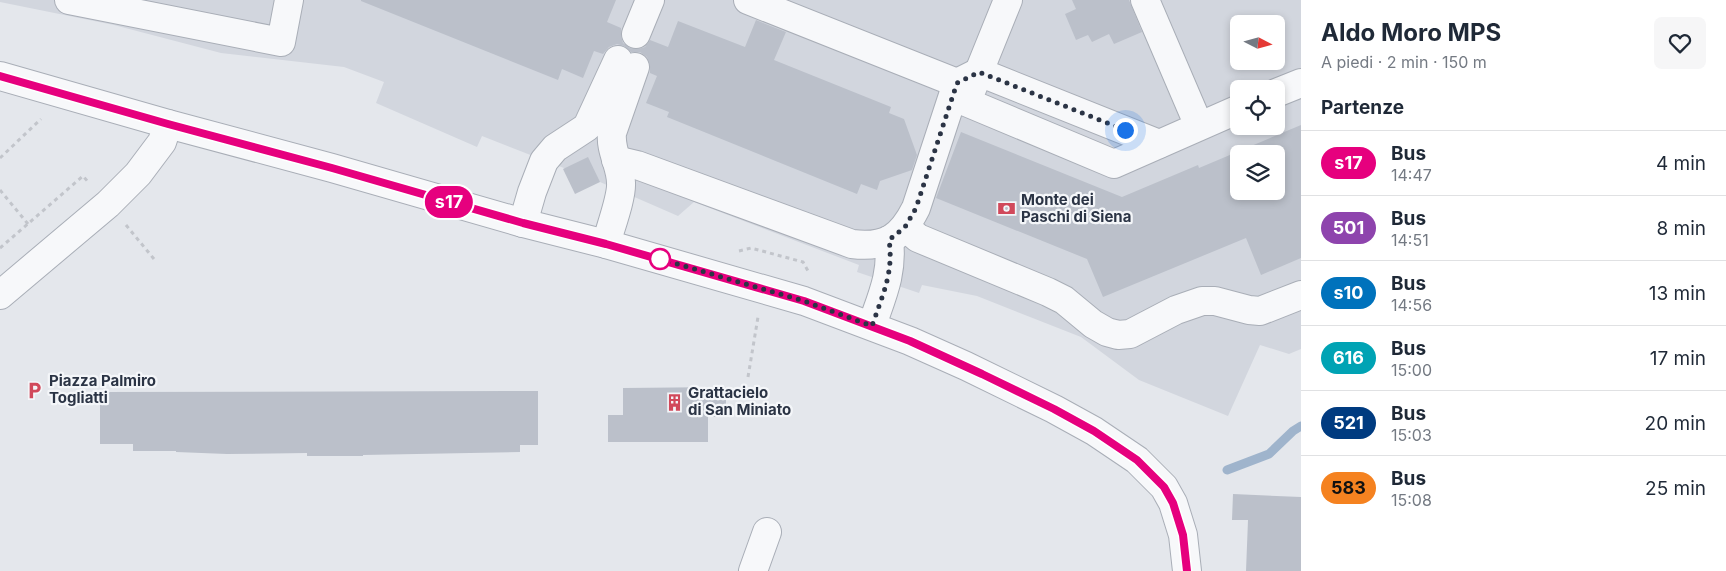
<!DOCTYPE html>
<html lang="it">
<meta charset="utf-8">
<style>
body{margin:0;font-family:Inter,sans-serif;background:#f6f6f7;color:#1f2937;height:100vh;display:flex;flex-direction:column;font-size:19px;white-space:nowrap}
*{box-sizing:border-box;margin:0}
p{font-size:16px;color:#747a83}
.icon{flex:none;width:28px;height:28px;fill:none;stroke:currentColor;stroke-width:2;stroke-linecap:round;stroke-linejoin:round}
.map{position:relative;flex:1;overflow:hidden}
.sheet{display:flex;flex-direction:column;background:#fff;width:425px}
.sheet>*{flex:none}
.badge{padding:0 10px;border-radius:16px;font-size:18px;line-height:32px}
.needle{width:32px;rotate:96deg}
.tools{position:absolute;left:1230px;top:15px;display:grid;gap:10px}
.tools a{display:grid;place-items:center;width:55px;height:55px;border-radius:8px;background:#fff;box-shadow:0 2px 8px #0003;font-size:25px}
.you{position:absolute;width:25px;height:25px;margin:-12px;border:4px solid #fff;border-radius:50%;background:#1a73e8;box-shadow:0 0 0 8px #1a73e833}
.map>.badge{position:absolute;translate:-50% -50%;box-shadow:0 0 0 2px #fff}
h2{padding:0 20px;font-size:19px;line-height:45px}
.round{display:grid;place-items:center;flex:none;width:52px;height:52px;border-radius:8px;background:#f6f6f7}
.overview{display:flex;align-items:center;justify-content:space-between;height:85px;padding:0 20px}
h1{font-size:24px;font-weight:700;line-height:38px}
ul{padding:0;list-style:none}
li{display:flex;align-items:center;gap:15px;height:65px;padding:0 20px;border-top:1px solid #e0e1e3}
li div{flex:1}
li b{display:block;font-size:19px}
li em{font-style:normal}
li .badge{min-width:55px;font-weight:700;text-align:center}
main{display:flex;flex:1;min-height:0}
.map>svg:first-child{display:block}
</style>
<main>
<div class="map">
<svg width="1301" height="571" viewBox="0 0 1301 571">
<rect width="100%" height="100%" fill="#e4e7ec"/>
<!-- built -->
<path fill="#d2d6de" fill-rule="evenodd" d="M0,0H1301V349L1289,354L1260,345L1228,416L1139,380L1081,337L977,296L922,285L919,293L857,272L859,265L694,202L678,216L600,182L482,136L477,147L376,103L384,82L344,67L221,53L114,25L0,2ZM1239,24H1276V61H1239ZM1239,89H1276V126H1239ZM1239,154H1276V191H1239Z"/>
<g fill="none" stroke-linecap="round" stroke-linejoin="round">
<!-- stream -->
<polyline stroke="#9fb4cc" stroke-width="9" points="1227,470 1269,454 1293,431 1301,426"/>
</g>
<!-- building -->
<g fill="#bbc0ca" fill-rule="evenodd">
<polygon points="361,0 616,0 607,22 621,28 621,36 623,43 630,48 638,49 645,47 650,40 668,47 678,21 745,47 756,20 786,32 774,60 891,107 889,113 904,119 917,155 912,170 880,181 877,190 861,184 857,194 667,117 669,112 646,103 657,76 650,73 650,65 647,57 640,52 631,52 624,46 617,44 609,47 603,54 594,51 583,78 562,69 558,80 361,1"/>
<polygon points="1072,0 1129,0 1142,32 1114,44 1109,34 1092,42 1088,35 1076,40 1065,14 1076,9"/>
<path d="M1301,125V258L1261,275L1246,238L1103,297L1087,259L936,198L961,132L1122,197L1198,165L1199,168ZM1239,154H1276V191H1239Z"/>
<polygon points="588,157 600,182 575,194 563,169"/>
<polygon points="726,387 726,417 708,417 708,442 608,442 608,415 623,415 623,388"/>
<polygon points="538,391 538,445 520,445 520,452 363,455 363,456 307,456 307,453 227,454 176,452 176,451 133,451 133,444 100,444 100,392"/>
<polygon points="1233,494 1301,497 1301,571 1246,571 1248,520 1232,520"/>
</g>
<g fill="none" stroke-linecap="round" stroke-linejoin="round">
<defs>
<g id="minor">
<polyline points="69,0 281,42 289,0"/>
<polyline points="748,0 957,83 966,102 1114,164 1239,109"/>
<polyline points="1145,0 1199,126"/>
<polyline points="636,34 650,0"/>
<polyline points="0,76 168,124 332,168 523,223 606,244 804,301 910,341 966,366 1054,409 1094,431 1137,460 1164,487 1173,503 1183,535 1187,571"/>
<polyline points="972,89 1008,0"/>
<polyline points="1276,93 1301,83"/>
<path d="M616,160L637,165L852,244C886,248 901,238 916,208L957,83L979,72L1159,144"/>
<polyline points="523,223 532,192 544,161 555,148 587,127 618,60"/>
<polyline points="905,227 918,238 1048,292 1064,300 1093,324 1107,332 1118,335 1130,334 1176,310 1202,301 1215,301 1249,310 1260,311 1301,295"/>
<path d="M606,244C610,229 622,197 621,183C621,166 610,151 612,133L635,67"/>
<polyline points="0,295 108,204 138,174 162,142 168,124"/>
<path d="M872,325C882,296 893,273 889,240"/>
<polyline points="753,571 767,532"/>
</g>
</defs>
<!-- minor casing -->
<use href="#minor" stroke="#a9aeb7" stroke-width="30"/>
<!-- path -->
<g stroke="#c2c5cb" stroke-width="3" stroke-dasharray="4 4" stroke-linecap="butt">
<polyline points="0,158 41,119"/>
<polyline points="0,190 28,224"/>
<polyline points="126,225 154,259"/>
<polyline points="0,248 83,176 89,183"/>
<polyline points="739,251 751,248 803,262 808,271"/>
<polyline points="748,377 758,317"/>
</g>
<!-- minor -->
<use href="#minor" stroke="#f7f8fa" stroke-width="28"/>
</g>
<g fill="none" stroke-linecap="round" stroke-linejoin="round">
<defs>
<polyline id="line" points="0,76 168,124 332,168 523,223 606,244 804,301 910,341 982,374 1054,409 1094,431 1137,460 1164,487 1173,503 1183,535 1187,571"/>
</defs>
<!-- line casing -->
<use href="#line" stroke="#fff" stroke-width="11"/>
<!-- line -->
<use href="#line" stroke="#e6007e" stroke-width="8"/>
<!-- walk -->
<path stroke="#2b3445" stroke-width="5" stroke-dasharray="0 9" d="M660,259L804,301L872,326C882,296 894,273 889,240L905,227L916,208L957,83L979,72L1125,130"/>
</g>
<!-- icons -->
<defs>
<symbol id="bank-bare" viewBox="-9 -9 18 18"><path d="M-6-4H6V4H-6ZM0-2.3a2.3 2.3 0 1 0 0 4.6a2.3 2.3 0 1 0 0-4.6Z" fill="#d1495b" stroke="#f4f6f9" stroke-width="2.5" paint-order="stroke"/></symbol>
<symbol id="parking-bare" viewBox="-9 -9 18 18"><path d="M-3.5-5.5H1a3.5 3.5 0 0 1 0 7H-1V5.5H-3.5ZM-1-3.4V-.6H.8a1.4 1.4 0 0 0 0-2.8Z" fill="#d1495b" stroke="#f4f6f9" stroke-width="2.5" paint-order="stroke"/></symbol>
<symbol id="building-bare" viewBox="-9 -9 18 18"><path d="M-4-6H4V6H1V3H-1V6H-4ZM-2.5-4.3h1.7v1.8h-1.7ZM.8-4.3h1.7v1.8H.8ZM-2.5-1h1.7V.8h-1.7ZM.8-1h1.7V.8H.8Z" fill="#d1495b" stroke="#f4f6f9" stroke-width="2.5" paint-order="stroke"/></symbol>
</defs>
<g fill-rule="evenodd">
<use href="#bank-bare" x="994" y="196" width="25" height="25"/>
<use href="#parking-bare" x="22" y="378" width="25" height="25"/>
<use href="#building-bare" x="662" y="390" width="25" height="25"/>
</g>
<!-- markers -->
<circle fill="#fff" stroke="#e6007e" stroke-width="2.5" cx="660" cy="259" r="10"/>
<g text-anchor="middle" stroke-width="4.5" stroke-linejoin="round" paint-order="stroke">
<!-- poi labels -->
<g font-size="15" font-weight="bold" fill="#2b3445" stroke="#f4f6f9" text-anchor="start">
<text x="1021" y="205">Monte dei<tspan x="1021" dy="17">Paschi di Siena</tspan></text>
<text x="49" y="386">Piazza Palmiro<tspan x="49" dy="17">Togliatti</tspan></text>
<text x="688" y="398">Grattacielo<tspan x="688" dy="17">di San Miniato</tspan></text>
</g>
</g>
</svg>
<div class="tools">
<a><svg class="needle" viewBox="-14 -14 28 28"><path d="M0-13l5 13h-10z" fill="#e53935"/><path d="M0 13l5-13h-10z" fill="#747a83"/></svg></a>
<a><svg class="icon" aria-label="locate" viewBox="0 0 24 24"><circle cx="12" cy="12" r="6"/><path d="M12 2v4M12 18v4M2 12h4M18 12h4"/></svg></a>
<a><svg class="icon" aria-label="layers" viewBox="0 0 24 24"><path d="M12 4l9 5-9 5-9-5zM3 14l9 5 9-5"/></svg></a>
</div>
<div class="you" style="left:1125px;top:130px"></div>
<b class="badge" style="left:449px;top:202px;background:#e6007e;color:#fff">s17</b>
</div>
<section class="sheet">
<div class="overview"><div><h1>Aldo Moro MPS</h1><p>A piedi · 2 min · 150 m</p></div><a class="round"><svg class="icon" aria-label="heart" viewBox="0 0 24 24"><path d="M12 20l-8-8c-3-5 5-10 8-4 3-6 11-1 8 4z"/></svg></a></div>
<h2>Partenze</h2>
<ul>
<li><span class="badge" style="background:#e6007e;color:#fff">s17</span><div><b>Bus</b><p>14:47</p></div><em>4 min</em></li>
<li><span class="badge" style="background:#8e44ad;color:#fff">501</span><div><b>Bus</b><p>14:51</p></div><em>8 min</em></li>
<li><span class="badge" style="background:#0072bc;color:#fff">s10</span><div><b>Bus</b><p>14:56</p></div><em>13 min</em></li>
<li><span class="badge" style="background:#00a3b4;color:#fff">616</span><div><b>Bus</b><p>15:00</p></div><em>17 min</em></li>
<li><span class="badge" style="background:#003b80;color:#fff">521</span><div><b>Bus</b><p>15:03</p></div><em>20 min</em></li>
<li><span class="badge" style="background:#f58220;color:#111">583</span><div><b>Bus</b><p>15:08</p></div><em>25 min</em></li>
</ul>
</section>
</main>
